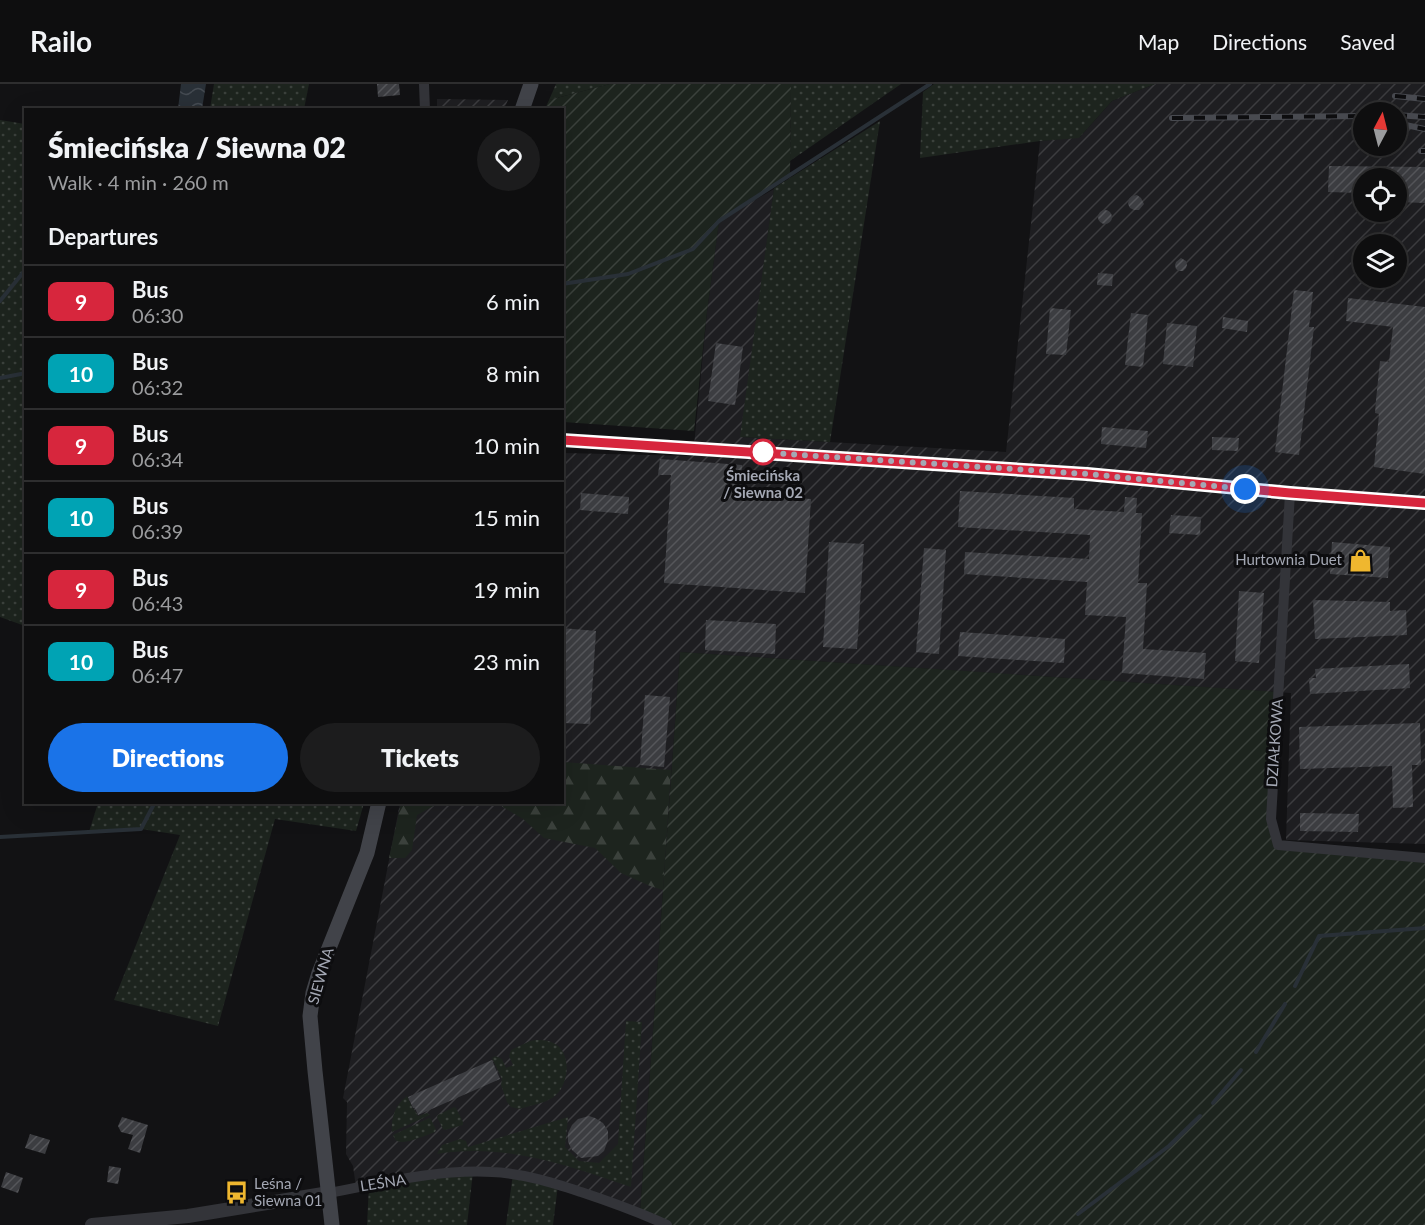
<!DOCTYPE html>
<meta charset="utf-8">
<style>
body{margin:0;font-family:Lato,sans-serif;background:#1c1c1d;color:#f1f3f6;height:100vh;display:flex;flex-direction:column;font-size:22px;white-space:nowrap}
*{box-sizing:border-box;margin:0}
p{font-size:20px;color:#9b9c9e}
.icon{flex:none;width:33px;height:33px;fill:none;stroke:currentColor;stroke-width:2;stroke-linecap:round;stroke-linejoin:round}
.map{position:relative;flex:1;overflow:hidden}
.sheet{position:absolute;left:24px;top:24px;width:540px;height:696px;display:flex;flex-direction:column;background:#0e0e0f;border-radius:0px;box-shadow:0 6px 24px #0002,0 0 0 2px #2e2e2f}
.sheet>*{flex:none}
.badge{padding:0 12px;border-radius:9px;font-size:21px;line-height:39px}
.needle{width:39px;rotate:7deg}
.fabs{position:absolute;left:1353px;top:18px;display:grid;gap:12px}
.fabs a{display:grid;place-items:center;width:54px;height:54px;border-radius:50%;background:#0e0e0f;box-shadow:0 6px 24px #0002,0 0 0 2px #2e2e2f;font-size:30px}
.you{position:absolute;width:30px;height:30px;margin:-15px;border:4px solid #fff;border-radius:50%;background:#1a73e8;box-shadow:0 0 0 9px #1a73e833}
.map>.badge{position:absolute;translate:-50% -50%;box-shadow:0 0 0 3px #fff}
h2{padding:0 24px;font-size:22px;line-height:54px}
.round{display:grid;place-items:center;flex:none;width:63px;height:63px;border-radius:32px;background:#1c1c1d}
.overview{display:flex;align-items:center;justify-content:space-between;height:102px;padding:0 24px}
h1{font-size:28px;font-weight:800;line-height:45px}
.button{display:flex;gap:12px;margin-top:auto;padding:12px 24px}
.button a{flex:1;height:69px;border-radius:36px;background:#1a73e8;color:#fff;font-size:24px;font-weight:800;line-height:69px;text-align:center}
.button a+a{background:#1c1c1d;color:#f1f3f6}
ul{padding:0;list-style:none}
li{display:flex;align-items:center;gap:18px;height:72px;padding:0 24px;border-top:2px solid #2e2e2f}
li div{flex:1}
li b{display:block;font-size:22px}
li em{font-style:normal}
li .badge{min-width:66px;font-weight:700;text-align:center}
header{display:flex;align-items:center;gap:36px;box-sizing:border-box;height:84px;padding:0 30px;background:#0e0e0f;border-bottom:2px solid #2e2e2f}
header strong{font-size:28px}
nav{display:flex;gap:33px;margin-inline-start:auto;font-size:21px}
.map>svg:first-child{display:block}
</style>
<header>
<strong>Railo</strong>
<nav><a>Map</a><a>Directions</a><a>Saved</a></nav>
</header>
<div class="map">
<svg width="1425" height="1141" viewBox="0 0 1425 1141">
<defs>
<pattern id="industrial-furrows" width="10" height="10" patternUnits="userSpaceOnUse" patternTransform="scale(1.5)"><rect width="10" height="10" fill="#1e1e21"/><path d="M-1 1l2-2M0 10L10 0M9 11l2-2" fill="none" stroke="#3c3c3f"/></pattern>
<pattern id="grass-dots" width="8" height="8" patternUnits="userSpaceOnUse" patternTransform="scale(1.5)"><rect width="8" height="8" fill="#1d241e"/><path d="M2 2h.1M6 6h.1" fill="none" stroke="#3b413c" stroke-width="1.8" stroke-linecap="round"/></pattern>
<pattern id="forest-firs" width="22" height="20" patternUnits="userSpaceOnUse" patternTransform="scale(1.5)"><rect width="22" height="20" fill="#1d241e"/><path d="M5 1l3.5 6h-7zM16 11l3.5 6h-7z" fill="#3b413c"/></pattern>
<pattern id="garden-furrows" width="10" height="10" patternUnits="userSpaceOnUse" patternTransform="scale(1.5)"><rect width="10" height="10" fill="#1d241e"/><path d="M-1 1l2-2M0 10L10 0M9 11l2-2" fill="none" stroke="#3b413c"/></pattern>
<pattern id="water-waves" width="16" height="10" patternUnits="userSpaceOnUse" patternTransform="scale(1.5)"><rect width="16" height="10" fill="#293037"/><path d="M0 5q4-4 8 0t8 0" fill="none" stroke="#454b52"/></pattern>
<pattern id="building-hatch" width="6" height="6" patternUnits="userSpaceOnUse" patternTransform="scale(1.5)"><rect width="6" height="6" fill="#3c3d41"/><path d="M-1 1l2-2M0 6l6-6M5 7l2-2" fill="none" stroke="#55565a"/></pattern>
</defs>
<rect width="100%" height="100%" fill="#121214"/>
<!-- industrial -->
<g fill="url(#industrial-furrows)" fill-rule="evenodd">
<path d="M1155,0H1425V760L1286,756L1291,609L680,568L640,1128L493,1088L356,1103L353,1082L346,1070L347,1018L343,1014L400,719L562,718L563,369L693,372L707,228L719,137L774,105L741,353L1006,368L1040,57L1080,53L1112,17ZM1364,28H1396V62H1364ZM1364,94H1396V128H1364ZM1364,160H1396V194H1364Z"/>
<polygon points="437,15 508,16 504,25 437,26"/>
</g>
<!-- grass -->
<g fill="url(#grass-dots)">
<polygon points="214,0 309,0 304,25 210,25"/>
<polygon points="556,0 610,0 549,16"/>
<polygon points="791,0 901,0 790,77"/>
<polygon points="934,0 1155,0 1112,17 1079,54 1040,57 920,74 923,8"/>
<polygon points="0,36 25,40 25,542 0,533"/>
<polygon points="880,37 830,358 740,353 774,104"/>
<polygon points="98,719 98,718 364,719 356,747 275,735 218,942 114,916 180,751 141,745 89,748"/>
<path d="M626,937L642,938L631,1103C566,1081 506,1059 437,1070L442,1061L460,1055L466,1057L468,1063L568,1033L565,1063L579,1077L599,1079L618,1060Z"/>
<path d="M536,956C541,956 546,956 551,958C572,965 570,998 556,1011C548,1019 531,1021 520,1025L511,1023L507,1018L501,1001L502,995L492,974L495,972L502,975L506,984L513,981L509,972L511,966L530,957Z"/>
<path d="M407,1012L413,1025H414L418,1032L427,1029L430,1031L392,1048C391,1033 395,1021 407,1012Z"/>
<polygon points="454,1023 456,1024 463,1038 463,1041 445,1046 443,1045 437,1033 438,1031"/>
<path d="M429,1034L431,1035L436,1046L435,1048C427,1051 408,1059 400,1058C395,1057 395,1055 393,1051Z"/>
<polygon points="473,1088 467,1141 367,1141 369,1101"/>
<polygon points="513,1090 558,1101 553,1141 506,1141"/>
</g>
<!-- forest -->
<g fill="url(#forest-firs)">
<polygon points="563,678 671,686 663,806 650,802 621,789 595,764 544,754 523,735 496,719 562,718"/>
<polygon points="401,719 444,719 437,720 417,731 412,766 405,774 389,774"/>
</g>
<!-- garden -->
<g fill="url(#garden-furrows)">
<polygon points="610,0 791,0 790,91 719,138 707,228 694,347 563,338 562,26 545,25 549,16"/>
<polygon points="680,568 1278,608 1271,735 1278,761 1425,774 1425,1141 667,1141 640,1128"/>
</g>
<!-- water -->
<polygon fill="url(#water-waves)" points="181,0 206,0 202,25 178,25"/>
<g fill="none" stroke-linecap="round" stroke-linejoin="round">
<!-- stream -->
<g stroke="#293037" stroke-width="4">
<polyline points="562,200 628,190 693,165 719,137 930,0"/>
<polyline points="0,217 26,185"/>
<polyline points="0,294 26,289"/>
<polyline points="0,753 141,745 155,718"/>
<polyline points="1295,902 1319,852 1425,844"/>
<polyline points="1256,968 1285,920"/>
<polyline points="1213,1019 1241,986"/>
<polyline points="1078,1130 1169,1062 1200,1032"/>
</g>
</g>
<!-- building -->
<g fill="url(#building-hatch)">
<polygon points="377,0 399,0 400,11 378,13"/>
<polygon points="1329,82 1425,83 1425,119 1396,118 1396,94 1364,94 1364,109 1328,108"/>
<polygon points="1137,111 1141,114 1144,120 1139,126 1134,126 1130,124 1128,120 1129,115 1132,112"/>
<circle cx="1105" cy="133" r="7"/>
<polygon points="1181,174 1186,177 1187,181 1186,184 1183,187 1179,187 1176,185 1175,181 1176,178"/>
<polygon points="1098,189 1113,190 1112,202 1097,201"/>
<polygon points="1294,206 1313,208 1309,243 1314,243 1299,371 1275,368"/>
<polygon points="1348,214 1425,223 1425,390 1374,383 1379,330 1375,329 1376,316 1380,277 1389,278 1393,243 1346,237"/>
<polygon points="1050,224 1071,226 1066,271 1046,270"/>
<polygon points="1131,229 1148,231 1143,283 1125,281"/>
<polygon points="1223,233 1248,237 1247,248 1222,244"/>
<polygon points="1167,239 1197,242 1193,283 1163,280"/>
<polygon points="716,259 743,263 735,321 708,317"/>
<polygon points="1102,343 1148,347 1146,364 1101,360"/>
<polygon points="1212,353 1239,354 1238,367 1212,366"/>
<polygon points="660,375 742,381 740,410 811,415 805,509 664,499 671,391 658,391"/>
<polygon points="960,407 1074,414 1074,425 1124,428 1125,413 1137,414 1136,429 1142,429 1138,499 1147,499 1143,565 1206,569 1204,595 1122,589 1126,533 1085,531 1087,498 964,490 965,468 1089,475 1090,451 958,443"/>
<polygon points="581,409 629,413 628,430 580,426"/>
<polygon points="1171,431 1201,433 1200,451 1169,449"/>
<polygon points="829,458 864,460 857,565 823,563"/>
<polygon points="1332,458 1390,463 1388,494 1330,490"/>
<polygon points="924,464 946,466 939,570 916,568"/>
<polygon points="1239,507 1264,509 1259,579 1235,577"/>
<polygon points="1313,516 1390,518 1390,527 1406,526 1407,551 1315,555"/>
<polygon points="706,536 776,540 775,570 705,566"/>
<polygon points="562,544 596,547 590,640 562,639"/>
<polygon points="960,548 1065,555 1064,579 958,572"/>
<polygon points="1409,580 1410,604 1310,610 1309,594 1316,594 1315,585"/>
<polygon points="645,611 670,613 664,683 640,681"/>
<polygon points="1420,639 1421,681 1412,681 1413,723 1393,724 1392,682 1300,685 1299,643"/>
<polygon points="1300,729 1359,730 1358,748 1300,747"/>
<polygon points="492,976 500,995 418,1031 415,1024 413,1024 408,1013"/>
<polygon points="589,1032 595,1034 603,1039 608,1047 608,1056 604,1067 598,1072 581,1074 572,1066 568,1058 568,1049 572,1041 578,1035"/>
<polygon points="122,1033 148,1041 140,1069 128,1065 133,1051 121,1048 118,1042"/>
<polygon points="30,1050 50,1056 45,1070 25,1064"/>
<polygon points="109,1082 121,1084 118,1100 107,1098"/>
<polygon points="6,1088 23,1094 18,1109 1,1103"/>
</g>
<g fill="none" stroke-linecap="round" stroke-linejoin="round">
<!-- minor -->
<g stroke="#333439" stroke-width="10">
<polyline points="424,0 425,26"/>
<polyline points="562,356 1087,390 1290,409 1425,419"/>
<polyline points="1290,409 1271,735 1278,761 1425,774"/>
<path d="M329,1109C381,1099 439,1085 492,1088C522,1089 553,1099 581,1108C611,1118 639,1128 667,1141"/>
</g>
<!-- tertiary -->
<polyline stroke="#333439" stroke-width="14" points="92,1141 188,1132 329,1109"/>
<!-- secondary -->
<g stroke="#414349" stroke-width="15">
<polyline points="522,26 531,0"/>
<polyline points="332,1141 315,987 310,932 313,909 319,889 367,769 379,718"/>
</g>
<defs>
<g id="rail">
<polyline points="1395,12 1425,15"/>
<polyline points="1396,31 1425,33"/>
<polyline points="1172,34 1364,32"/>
<polyline points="1396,39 1425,45"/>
<polyline points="1421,67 1425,67"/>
</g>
</defs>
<!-- rail casing -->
<use href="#rail" stroke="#484a50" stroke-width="6"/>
<!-- rail -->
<use href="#rail" stroke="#0d0d0f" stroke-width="4" stroke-dasharray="11" stroke-linecap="butt"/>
</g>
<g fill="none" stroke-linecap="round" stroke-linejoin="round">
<defs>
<polyline id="line" points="562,356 1087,390 1290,409 1425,419"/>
</defs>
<!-- line casing -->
<use href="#line" stroke="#fff" stroke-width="14"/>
<!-- line -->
<use href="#line" stroke="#d7263d" stroke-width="9"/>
<!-- walk -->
<polyline stroke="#a4a8b4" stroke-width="6" stroke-dasharray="0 10.8" points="763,368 757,368 1087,390 1245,405"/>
</g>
<!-- icons -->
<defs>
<symbol id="shop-bare" viewBox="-9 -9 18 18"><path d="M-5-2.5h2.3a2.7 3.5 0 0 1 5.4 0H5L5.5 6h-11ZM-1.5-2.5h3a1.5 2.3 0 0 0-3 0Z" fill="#efb72f" stroke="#0d0d0f" stroke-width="2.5" paint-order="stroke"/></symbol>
<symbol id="bus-bare" viewBox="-9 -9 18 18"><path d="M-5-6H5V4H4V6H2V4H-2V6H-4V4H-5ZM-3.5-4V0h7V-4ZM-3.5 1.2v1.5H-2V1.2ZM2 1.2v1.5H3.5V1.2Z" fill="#efb72f" stroke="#0d0d0f" stroke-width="2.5" paint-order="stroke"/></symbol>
</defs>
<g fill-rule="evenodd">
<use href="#shop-bare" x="1344" y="460" width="33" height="33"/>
<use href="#bus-bare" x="220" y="1092" width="33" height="33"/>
</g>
<!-- markers -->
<circle fill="#fff" stroke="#d7263d" stroke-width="3" cx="763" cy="368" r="12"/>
<g text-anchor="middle" stroke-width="6" stroke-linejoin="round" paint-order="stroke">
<!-- stop labels -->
<g font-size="15" font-weight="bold" fill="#a4a8b4" stroke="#0d0d0f">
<text x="763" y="397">Śmiecińska<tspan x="763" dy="17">/ Siewna 02</tspan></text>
</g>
<!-- poi labels -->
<g font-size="15" fill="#a4a8b4" stroke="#0d0d0f" text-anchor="end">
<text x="1342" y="481">Hurtownia Duet</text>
<text x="254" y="1105" text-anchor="start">Leśna /<tspan x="254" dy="17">Siewna 01</tspan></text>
</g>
<!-- street labels -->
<g font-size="15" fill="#a4a8b4" stroke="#0d0d0f">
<text transform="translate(1275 659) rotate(-86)" y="5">DZIAŁKOWA</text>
<text transform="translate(321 892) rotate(-74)" y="5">SIEWNA</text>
<text transform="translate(383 1099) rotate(-9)" y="5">LEŚNA</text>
</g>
</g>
</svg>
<div class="fabs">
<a><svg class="needle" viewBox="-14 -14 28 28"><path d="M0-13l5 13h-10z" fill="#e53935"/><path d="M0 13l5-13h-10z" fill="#9b9c9e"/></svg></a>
<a><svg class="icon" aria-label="locate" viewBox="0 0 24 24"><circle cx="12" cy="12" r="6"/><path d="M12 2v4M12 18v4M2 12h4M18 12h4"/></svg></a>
<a><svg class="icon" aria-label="layers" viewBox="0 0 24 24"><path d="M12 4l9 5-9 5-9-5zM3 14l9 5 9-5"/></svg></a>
</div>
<div class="you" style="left:1245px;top:405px"></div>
<section class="sheet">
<div class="overview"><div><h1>Śmiecińska / Siewna 02</h1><p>Walk · 4 min · 260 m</p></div><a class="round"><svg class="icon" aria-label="heart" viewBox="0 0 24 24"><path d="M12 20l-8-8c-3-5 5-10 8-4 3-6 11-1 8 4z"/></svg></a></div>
<h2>Departures</h2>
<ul>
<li><span class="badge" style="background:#d7263d;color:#fff">9</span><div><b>Bus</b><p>06:30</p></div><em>6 min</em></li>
<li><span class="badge" style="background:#00a3b4;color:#fff">10</span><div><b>Bus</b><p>06:32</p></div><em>8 min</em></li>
<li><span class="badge" style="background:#d7263d;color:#fff">9</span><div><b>Bus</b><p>06:34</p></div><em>10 min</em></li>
<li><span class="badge" style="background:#00a3b4;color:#fff">10</span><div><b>Bus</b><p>06:39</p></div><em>15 min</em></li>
<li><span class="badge" style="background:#d7263d;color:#fff">9</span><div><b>Bus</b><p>06:43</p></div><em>19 min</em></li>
<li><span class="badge" style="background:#00a3b4;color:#fff">10</span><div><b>Bus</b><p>06:47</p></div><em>23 min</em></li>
</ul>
<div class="button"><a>Directions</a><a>Tickets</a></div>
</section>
</div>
